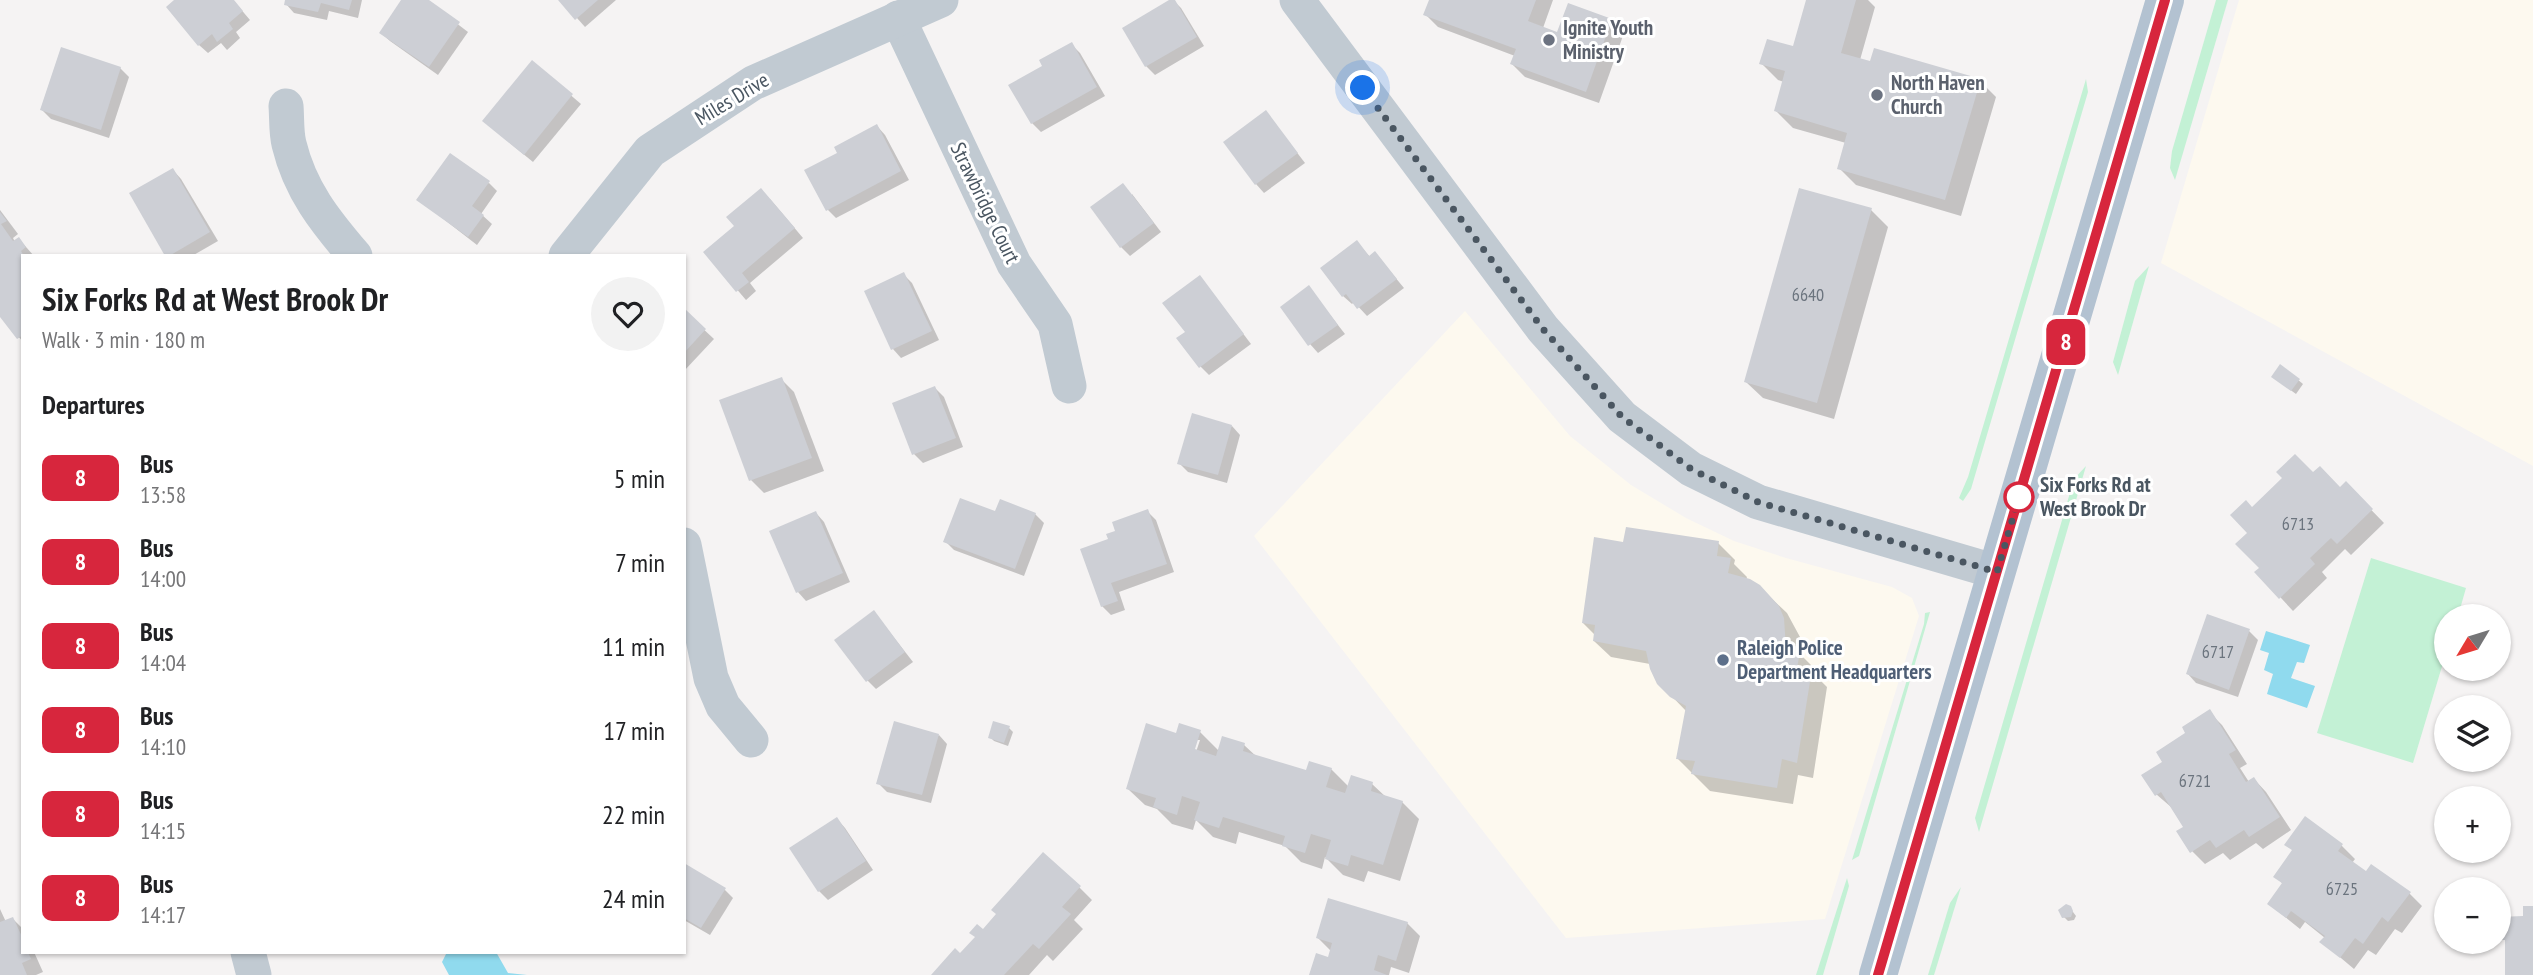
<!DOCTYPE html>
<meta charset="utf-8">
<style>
body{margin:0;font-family:"PT Sans Narrow",sans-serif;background:#f2f2f2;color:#202124;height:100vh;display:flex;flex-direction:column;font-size:26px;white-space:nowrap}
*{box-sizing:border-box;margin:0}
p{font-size:23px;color:#757577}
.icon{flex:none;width:38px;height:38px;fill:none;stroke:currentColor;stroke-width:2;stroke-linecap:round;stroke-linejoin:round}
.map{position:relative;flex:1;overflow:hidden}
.side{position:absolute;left:21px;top:254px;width:665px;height:700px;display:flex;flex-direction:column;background:#fff;border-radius:0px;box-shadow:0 2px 5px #0004}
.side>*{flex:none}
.badge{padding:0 14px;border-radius:10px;font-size:24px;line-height:46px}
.needle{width:46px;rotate:232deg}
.tools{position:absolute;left:2434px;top:604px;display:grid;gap:14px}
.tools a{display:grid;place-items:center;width:77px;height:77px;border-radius:50%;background:#fff;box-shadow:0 2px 5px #0004;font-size:35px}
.you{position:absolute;width:35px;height:35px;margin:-18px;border:5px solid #fff;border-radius:50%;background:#1a73e8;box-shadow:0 0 0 10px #1a73e833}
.map>.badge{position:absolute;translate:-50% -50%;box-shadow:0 0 0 4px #fff}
h2{padding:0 21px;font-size:26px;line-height:63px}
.round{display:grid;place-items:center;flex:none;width:74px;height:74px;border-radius:37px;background:#f2f2f2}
.headline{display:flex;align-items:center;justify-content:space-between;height:119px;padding:0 21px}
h1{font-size:33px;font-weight:800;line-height:52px}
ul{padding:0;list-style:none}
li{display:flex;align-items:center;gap:21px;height:84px;padding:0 21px}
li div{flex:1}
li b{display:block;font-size:26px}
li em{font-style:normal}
li .badge{min-width:77px;font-weight:700;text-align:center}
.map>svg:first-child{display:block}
</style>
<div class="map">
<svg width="2533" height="975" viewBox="0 0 2533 975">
<rect width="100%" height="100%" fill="#f5f3f3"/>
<!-- commercial -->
<g fill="#fdf9ef">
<polygon points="2239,0 2533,0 2533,466 2161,263"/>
<polygon points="1465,311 1570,436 1631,485 1686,518 1734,541 1786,558 1892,587 1912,598 1919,616 1825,919 1566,938 1254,536"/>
</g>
<!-- green -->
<g fill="#c3f1d5">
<polygon points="2216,0 2228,0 2175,180 2170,168 2172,151"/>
<polygon points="2086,79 2088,92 1971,489 1963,501 1959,498 1968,477"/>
<polygon points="2149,266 2118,375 2113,362 2135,281"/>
<polygon points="2086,466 1979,832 1975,818 2074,479"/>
<polygon points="2371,558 2466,588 2458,616 2446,616 2446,653 2413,763 2317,733"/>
<polygon points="1930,612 1859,856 1852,860 1924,624 1925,613"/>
<polygon points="1847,878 1849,886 1823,975 1816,975"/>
<polygon points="1961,887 1934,975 1928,975 1950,903"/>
</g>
<!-- water -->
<g fill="#90daee">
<polygon points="2266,631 2310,645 2304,663 2297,662 2291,678 2315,686 2307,708 2267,694 2273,674 2264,670 2269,653 2260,650"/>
<polygon points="447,952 496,952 508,973 527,975 449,975 442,962"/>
</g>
<!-- shadow -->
<g fill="#0003" fill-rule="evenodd">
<polygon points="177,0 233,0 250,20 236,32 240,38 227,50 221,43 208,53 199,45"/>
<polygon points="286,0 362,0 358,18 329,11 327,20 294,13 286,4"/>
<polygon points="403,0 426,0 468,32 438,75 390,41 381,33"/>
<polygon points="561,0 616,0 585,27"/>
<polygon points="1173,0 1181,8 1204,46 1155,75 1146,66 1124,29"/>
<polygon points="1431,0 1553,0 1543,28 1559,34 1611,20 1624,33 1599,103 1525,77 1512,64 1515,56 1438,27 1425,14"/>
<polygon points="1808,0 1868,0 1875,7 1860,60 1980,81 1996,97 1961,216 1856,185 1839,168 1846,143 1793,128 1776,111 1784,82 1778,80 1761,63 1794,48"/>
<polygon points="1071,44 1080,53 1105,96 1041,132 1032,123 1011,85 1044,66"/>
<polygon points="532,62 581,104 533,162 493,129"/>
<polygon points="120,68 129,77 109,138 51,119 42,110"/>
<polygon points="1266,112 1305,163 1264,193 1256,184"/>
<polygon points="877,126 885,135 909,180 836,218 827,209 839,154"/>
<polygon points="173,170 181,179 218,241 192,256 167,256"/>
<polygon points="489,183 497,191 481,214 492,224 477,245 419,200"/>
<polygon points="1132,194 1161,232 1130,256 1121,247"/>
<polygon points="770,199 803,238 750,283 756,291 746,300 705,252"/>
<polygon points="0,210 18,234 13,238 15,242 19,239 34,256 23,256 23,342 0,314"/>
<polygon points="1871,210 1888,227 1834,419 1763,398 1746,382"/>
<polygon points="1357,242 1370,257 1375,253 1404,288 1367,316 1354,302 1352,304 1343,296"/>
<polygon points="903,274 912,283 939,340 901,358 893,349"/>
<polygon points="1200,277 1251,344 1209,375 1201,367 1187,332"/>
<polygon points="1309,288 1345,334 1318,353 1310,344"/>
<polygon points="684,311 714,339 684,371"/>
<polygon points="2281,366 2303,384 2296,394 2277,380"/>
<polygon points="781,379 794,392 824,471 764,493 751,480"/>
<polygon points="935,388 944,397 963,447 923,463 914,454 894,404"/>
<polygon points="1232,426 1240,435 1227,483 1188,472 1179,463"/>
<polygon points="2313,475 2341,489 2346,484 2384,523 2351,555 2345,549 2322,572 2327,578 2293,611 2257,572 2261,568 2249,533 2252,509"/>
<polygon points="1147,511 1156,520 1174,572 1119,592 1125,610 1111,615 1102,606 1110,540"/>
<polygon points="816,513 824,522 850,582 806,601 798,592 772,532"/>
<polygon points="1035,514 1044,523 1024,576 954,550 945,541"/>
<polygon points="1718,543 1735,560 1734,564 1747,577 1746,580 1769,596 1787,613 1800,637 1801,655 1816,670 1815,675 1827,687 1813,778 1798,775 1793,804 1710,791 1678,759 1687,712 1659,683 1650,664 1611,657 1594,641 1595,635 1583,623 1624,544"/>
<polygon points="874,612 913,662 876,689 867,680"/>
<polygon points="2208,616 2249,631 2258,640 2238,697 2196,683 2188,674"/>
<polygon points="2209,712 2222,725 2247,764 2240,768 2249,782 2254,779 2266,792 2291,830 2263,849 2256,843 2230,860 2223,853 2205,864 2192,851 2185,827 2171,807 2156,794 2164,762"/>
<polygon points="1009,728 1013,732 1008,746 994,741 990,737"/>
<path d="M1200,732L1219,751L1244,745L1257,757L1307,772L1331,769L1349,787L1372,784L1387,798L1402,802L1419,819L1400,881L1368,871L1364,882L1343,875L1325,857L1322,869L1301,862L1285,846L1239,832L1236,844L1213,837L1196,820L1193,830L1172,824L1157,809L1145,805L1128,789L1177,735ZM1196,740H1200L1194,758L1191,757Z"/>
<polygon points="939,735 947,744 931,803 887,792 878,783"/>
<polygon points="837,819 845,828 873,870 828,900 819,891"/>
<polygon points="2306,819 2342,846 2355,859 2352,863 2366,874 2409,893 2422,906 2402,933 2395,929 2376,955 2368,950 2354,969 2322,942 2325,938 2305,922 2300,929 2269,904 2283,884 2275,876 2293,851"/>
<polygon points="684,864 724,889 733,898 710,935 684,920"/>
<polygon points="1079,887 1092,900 1074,920 1083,929 1053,961 1047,955 1029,975 934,975 960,956 984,932"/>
<polygon points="2070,908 2076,916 2074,920 2068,921 2064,917"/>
<polygon points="0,909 6,922 13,919 23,929 23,952 34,952 43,972 36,975 0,975"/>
<polygon points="1407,923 1420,936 1409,973 1391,967 1389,975 1311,975 1329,959 1331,951 1318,938"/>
</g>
<!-- building -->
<g fill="#cdcfd5">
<polygon points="174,0 234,0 243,11 229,23 233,29 217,42 212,34 198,46 166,7"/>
<polygon points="285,0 352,0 349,10 321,3 318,12 284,5"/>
<polygon points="401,0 429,0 460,22 429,67 379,33"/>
<polygon points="558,0 598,0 575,20"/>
<polygon points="1169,0 1175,0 1197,37 1145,67 1122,28"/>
<polygon points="1429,0 1536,0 1528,21 1557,32 1568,3 1612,19 1586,92 1510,64 1516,49 1423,15"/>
<polygon points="1806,0 1856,0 1841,53 1870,61 1874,48 1981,79 1945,200 1837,169 1847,133 1774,111 1785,71 1759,64 1767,39 1793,46"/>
<polygon points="1072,42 1097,87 1031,124 1008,85 1042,66 1039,60"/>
<polygon points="61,47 121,67 101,130 40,110"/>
<polygon points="532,60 573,94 524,155 482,121"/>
<polygon points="1266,110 1298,153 1255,185 1223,142"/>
<polygon points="877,124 901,171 826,211 804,170 837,153 834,147"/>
<polygon points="450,153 490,181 472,206 484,215 468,237 416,200"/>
<polygon points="173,168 210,232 169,256 165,256 129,193"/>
<polygon points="1123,183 1154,223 1120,248 1090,207"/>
<polygon points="761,188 795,228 742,273 749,282 736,292 703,252 734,226 726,217"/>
<polygon points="1799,188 1872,208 1817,403 1744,382"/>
<polygon points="0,212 7,221 1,224 13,241 19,237 26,247 21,251 24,256 23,335 17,339 0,317"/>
<polygon points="1357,240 1369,256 1375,251 1397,279 1357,309 1346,294 1342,297 1320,268"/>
<polygon points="904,272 932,331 891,350 864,291"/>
<polygon points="1200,275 1244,334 1199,368 1176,338 1185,332 1162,303"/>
<polygon points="1309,285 1338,325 1308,346 1280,307"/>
<polygon points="684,308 706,329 684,353"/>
<polygon points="2280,364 2300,379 2291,391 2271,377"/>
<polygon points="782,377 812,458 749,481 719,400"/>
<polygon points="935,386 956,438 912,455 892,403"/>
<polygon points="1192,413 1232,425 1218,475 1177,464"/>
<polygon points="2295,454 2313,472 2320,466 2340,487 2346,481 2373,509 2337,544 2331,538 2310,558 2315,564 2279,599 2254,572 2259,568 2235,544 2247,533 2230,515 2246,500 2252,507 2282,478 2276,472"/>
<polygon points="960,498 995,511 1000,499 1036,513 1015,569 943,542"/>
<polygon points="1148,509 1167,564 1111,583 1118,601 1101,607 1080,549 1108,539 1106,534 1115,531 1112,522"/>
<polygon points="816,511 843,573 796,593 769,531"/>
<polygon points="1626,527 1719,541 1717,556 1731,558 1728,573 1750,579 1760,585 1779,606 1784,618 1786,649 1800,652 1797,668 1812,669 1797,763 1782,759 1777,788 1691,774 1695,761 1676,759 1686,706 1670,697 1657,684 1650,669 1646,651 1593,641 1595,625 1582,623 1594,537 1623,542"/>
<polygon points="874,610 905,652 866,682 834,640"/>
<polygon points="2207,614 2250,629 2229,690 2186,674"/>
<polygon points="2210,709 2236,750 2229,754 2246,782 2254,777 2280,817 2249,837 2244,830 2216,848 2210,840 2190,853 2176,831 2183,827 2161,792 2155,796 2141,775 2162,762 2156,752 2185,733 2182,727"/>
<polygon points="894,721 939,734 922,795 876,784"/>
<polygon points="993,721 1010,726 1004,743 988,738"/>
<polygon points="1146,723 1176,733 1179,723 1201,730 1195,749 1216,756 1222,736 1245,743 1243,751 1306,770 1309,761 1332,768 1326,787 1345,793 1351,775 1373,782 1371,791 1403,801 1383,865 1351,855 1348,866 1325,859 1331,840 1311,834 1305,853 1282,846 1285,836 1223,817 1219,828 1194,820 1200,802 1182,796 1177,815 1153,807 1156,798 1126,789"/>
<polygon points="2305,816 2343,844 2338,851 2366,871 2371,864 2411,892 2388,922 2382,917 2363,944 2355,938 2340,958 2319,942 2325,936 2291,911 2286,918 2267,904 2282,883 2273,877 2292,850 2284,845"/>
<polygon points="837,817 866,861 818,892 789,848"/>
<polygon points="1043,852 1081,886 1062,907 1071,914 1039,949 1033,944 1004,975 931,975 955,948 960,953 975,937 969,933 977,924 983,929 996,914 991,910"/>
<polygon points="684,863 726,888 701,928 684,918"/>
<polygon points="1328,898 1408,922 1396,961 1378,955 1374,970 1387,975 1309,975 1316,953 1328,957 1332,943 1316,938"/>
<polygon points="2066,904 2071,906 2073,911 2071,917 2062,918 2058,910"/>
<polygon points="2523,906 2533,906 2533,975 2505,975 2505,940 2499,940 2499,917 2523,916"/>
<polygon points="13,917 23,939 23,952 28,952 31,959 22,963 27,975 0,975 0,922"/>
</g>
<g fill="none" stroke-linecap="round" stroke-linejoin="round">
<!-- minor -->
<g stroke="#c1cad2" stroke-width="35">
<polyline points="1297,0 1543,329 1622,417 1691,469 1758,502 1997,572"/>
<polyline points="898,18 1014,264 1055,324 1069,386"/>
<path d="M286,106C287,118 286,132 289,144C300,190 325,221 355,256"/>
<polyline points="566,256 650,151 753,83 941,0"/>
<polyline points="684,545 711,678 723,706 751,740"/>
<polyline points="248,952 254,975"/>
</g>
<!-- primary -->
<polyline stroke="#b3c2d1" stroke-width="38" points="1878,975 2165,0"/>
</g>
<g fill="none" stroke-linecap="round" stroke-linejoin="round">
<defs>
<polyline id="line" points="1878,975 2165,0"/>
</defs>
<!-- line casing -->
<use href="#line" stroke="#fff" stroke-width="16"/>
<!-- line -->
<use href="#line" stroke="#d7263d" stroke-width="10"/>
<!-- walk -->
<polyline stroke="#4a5661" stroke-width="7" stroke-dasharray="0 12.6" points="1363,88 1543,329 1622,417 1691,469 1758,502 1997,572 2019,497"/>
</g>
<!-- markers -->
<g fill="#6b7280" stroke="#fff" stroke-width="2.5">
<circle cx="1549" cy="40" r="7"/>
<circle cx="1877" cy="95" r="7"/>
</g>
<circle fill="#fff" stroke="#d7263d" stroke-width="3.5" cx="2019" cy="497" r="14"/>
<circle fill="#5c6f8a" stroke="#fff" stroke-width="2.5" cx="1723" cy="660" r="7"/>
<g text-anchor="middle" stroke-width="6" stroke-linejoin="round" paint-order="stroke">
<!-- number labels -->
<g font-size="18" fill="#6b747e">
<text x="1808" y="301">6640</text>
<text x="2298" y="530">6713</text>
<text x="2218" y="658">6717</text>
<text x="2195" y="787">6721</text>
<text x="2342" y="895">6725</text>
</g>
<!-- worship labels -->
<g font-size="21" font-weight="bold" fill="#5b616d" stroke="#fff" text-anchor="start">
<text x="1563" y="35">Ignite Youth<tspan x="1563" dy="24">Ministry</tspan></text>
<text x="1891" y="90">North Haven<tspan x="1891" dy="24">Church</tspan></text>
</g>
<!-- street labels -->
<g font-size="21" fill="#4a5661" stroke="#fff">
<text transform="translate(732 99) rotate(-31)" y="7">Miles Drive</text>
<text transform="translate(985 203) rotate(64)" y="7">Strawbridge Court</text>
</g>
<!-- stop labels -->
<g font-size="21" font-weight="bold" fill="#4a5661" stroke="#fff" text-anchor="start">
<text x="2040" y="492">Six Forks Rd at<tspan x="2040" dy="24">West Brook Dr</tspan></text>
</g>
<!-- service labels -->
<g font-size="21" font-weight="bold" fill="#4e5e75" stroke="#fff" text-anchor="start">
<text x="1737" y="655">Raleigh Police<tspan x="1737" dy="24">Department Headquarters</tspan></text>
</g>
</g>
</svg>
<div class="tools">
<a><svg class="needle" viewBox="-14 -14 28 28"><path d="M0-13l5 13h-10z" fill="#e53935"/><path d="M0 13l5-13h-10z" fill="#757577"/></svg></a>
<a><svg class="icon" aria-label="layers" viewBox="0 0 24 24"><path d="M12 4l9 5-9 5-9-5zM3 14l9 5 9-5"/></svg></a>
<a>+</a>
<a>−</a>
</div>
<div class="you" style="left:1363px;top:88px"></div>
<b class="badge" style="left:2066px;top:342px;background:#d7263d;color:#fff">8</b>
<section class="side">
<div class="headline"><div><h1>Six Forks Rd at West Brook Dr</h1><p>Walk · 3 min · 180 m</p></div><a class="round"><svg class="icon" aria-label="heart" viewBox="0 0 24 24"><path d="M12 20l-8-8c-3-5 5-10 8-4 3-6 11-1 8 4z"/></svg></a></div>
<h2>Departures</h2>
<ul>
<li><span class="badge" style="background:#d7263d;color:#fff">8</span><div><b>Bus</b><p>13:58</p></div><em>5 min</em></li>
<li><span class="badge" style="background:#d7263d;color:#fff">8</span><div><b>Bus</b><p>14:00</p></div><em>7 min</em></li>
<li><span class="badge" style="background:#d7263d;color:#fff">8</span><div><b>Bus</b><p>14:04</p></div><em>11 min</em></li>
<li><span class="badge" style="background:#d7263d;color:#fff">8</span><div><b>Bus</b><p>14:10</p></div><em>17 min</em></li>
<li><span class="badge" style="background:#d7263d;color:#fff">8</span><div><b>Bus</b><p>14:15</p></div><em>22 min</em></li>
<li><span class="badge" style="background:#d7263d;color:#fff">8</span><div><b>Bus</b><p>14:17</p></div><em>24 min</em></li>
</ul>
</section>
</div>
